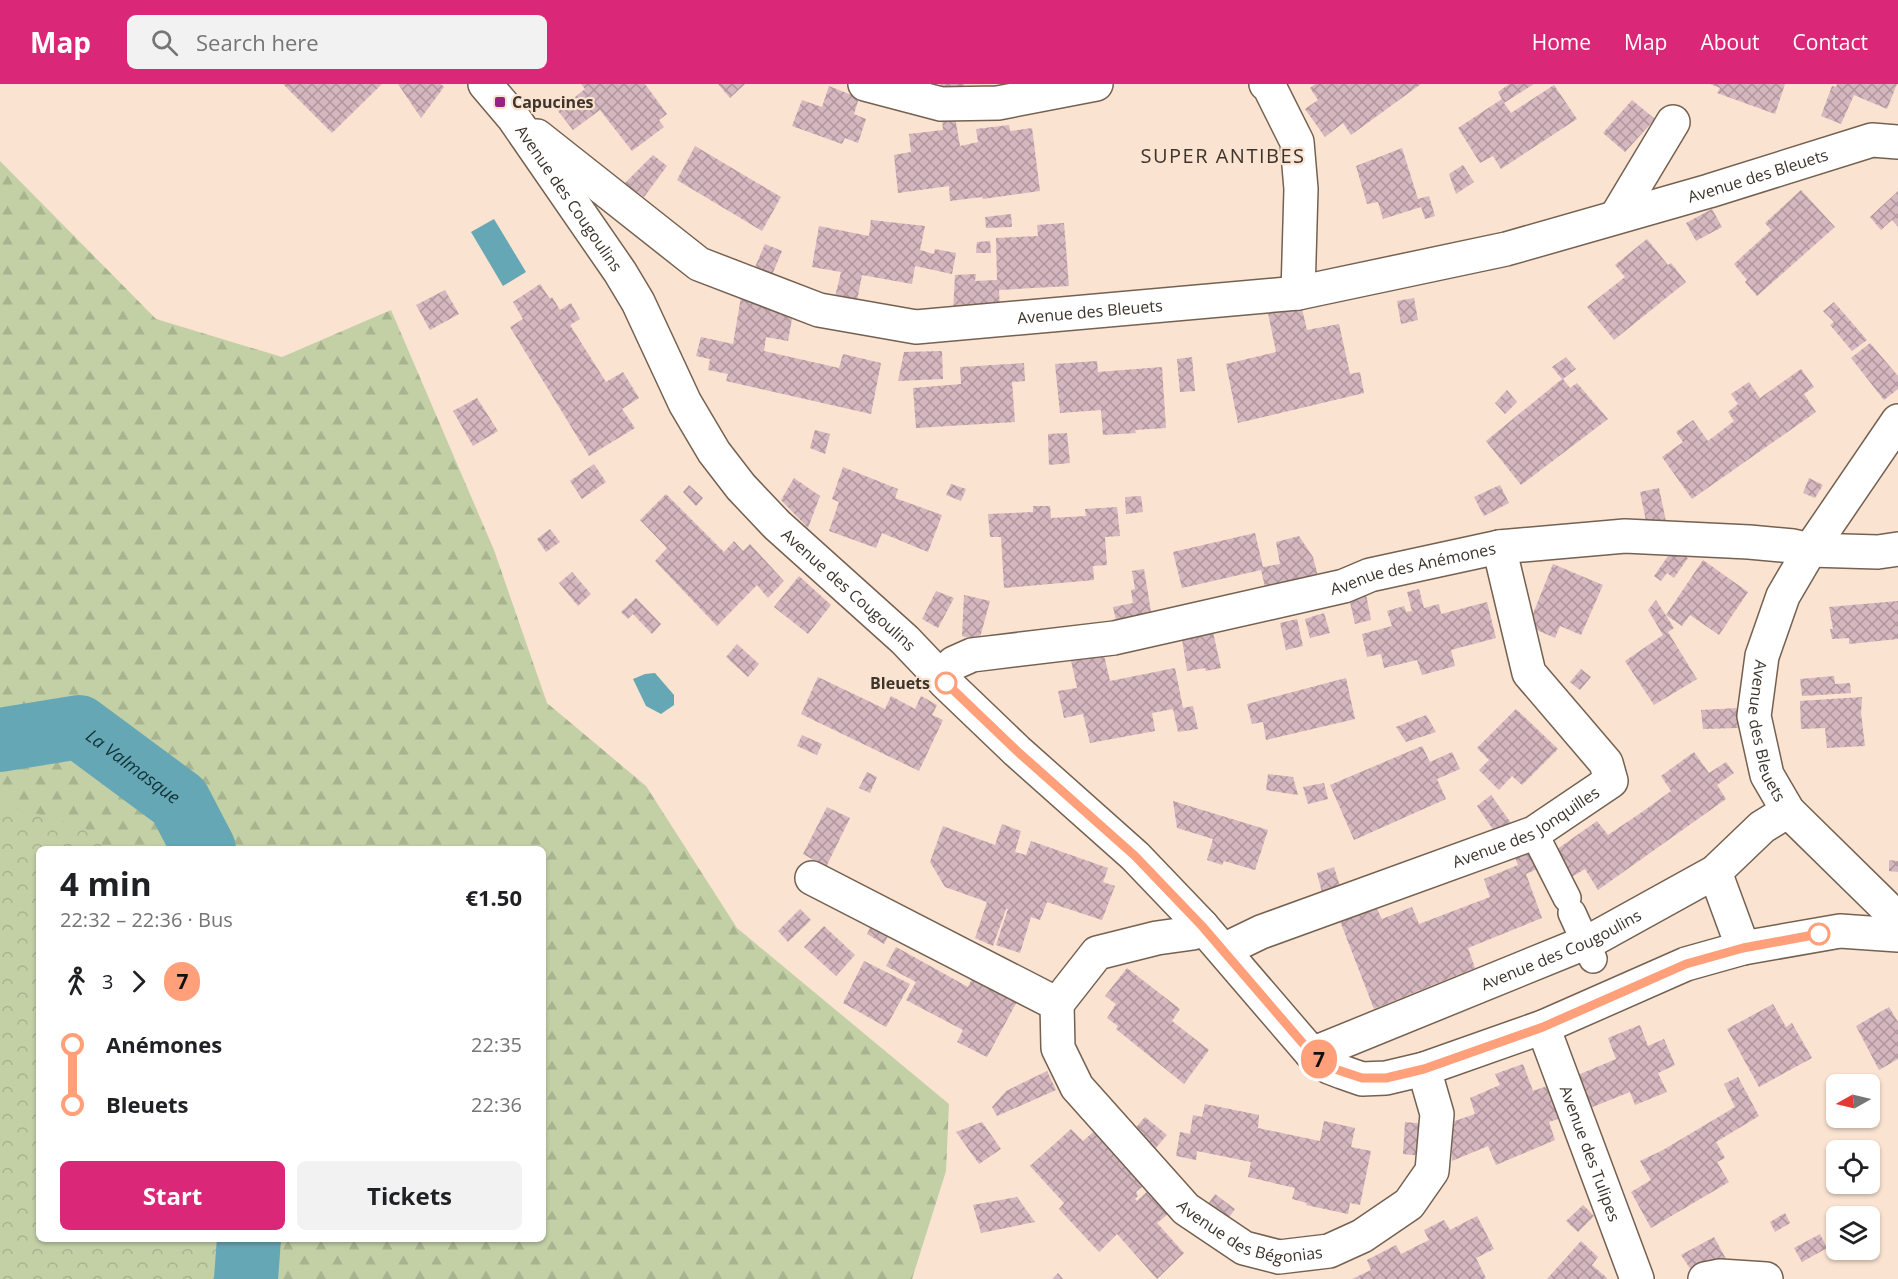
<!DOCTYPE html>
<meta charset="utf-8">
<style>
body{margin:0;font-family:"Open Sans",sans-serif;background:#f2f2f2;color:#202124;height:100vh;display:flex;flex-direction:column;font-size:22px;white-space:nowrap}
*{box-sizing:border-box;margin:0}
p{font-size:20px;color:#757577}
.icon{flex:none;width:33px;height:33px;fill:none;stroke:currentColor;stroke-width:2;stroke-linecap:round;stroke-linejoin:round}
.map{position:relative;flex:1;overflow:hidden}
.panel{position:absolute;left:36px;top:762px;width:510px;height:396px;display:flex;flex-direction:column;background:#fff;border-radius:9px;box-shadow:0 2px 4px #0004}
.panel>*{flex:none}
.badge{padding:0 12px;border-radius:20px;font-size:21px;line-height:39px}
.needle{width:39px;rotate:262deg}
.buttons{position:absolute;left:1826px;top:990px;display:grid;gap:12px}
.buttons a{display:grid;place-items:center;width:54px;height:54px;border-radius:9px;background:#fff;box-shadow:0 2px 4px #0004;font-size:30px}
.map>.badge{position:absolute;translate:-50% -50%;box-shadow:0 0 0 3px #fff}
.legs{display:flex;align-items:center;gap:9px;height:66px;padding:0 24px;font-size:20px}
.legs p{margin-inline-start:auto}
.head{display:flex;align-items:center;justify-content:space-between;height:102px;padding:0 24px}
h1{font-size:33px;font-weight:700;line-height:45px}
.primary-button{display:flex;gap:12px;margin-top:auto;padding:12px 24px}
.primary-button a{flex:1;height:69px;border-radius:9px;background:#db2777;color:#fff;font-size:24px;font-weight:700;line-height:69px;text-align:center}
.primary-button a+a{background:#f2f2f2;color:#202124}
ul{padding:0 24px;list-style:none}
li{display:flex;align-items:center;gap:21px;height:60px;font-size:22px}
li i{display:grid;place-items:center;width:9px;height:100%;margin:0 8px;background:currentColor}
li i::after{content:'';width:15px;height:15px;margin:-8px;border:4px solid;border-radius:50%;background:#fff}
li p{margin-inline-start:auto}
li:first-child i{background:linear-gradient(#0000 50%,currentColor 0)}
li:last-child i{background:linear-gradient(currentColor 50%,#0000 0)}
header{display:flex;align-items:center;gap:36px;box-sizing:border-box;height:84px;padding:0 30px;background:#db2777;color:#fff}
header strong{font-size:28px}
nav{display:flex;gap:33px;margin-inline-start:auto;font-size:21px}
.search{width:420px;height:54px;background:#f2f2f2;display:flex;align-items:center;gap:15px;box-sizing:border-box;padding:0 21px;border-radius:9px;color:#757577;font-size:22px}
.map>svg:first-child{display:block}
</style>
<header>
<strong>Map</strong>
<div class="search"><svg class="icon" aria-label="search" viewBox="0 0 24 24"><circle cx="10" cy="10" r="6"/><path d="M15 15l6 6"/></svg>Search here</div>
<nav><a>Home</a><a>Map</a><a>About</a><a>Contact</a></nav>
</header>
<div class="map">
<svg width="1898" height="1195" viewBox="0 0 1898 1195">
<defs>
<pattern id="forest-firs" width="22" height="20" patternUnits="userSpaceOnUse" patternTransform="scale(1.5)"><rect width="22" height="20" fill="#c3d0a6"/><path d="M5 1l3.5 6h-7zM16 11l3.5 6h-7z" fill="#a8b38f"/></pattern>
<pattern id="park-crowns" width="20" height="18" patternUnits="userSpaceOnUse" patternTransform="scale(1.5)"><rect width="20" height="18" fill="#c3d0a6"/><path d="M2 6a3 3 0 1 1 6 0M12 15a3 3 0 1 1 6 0" fill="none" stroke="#a8b38f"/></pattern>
<pattern id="building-cross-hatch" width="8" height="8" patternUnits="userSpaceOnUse" patternTransform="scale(1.5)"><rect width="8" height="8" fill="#d5b7c0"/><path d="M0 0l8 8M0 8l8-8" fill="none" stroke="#ae969c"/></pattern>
</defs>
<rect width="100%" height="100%" fill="#fae3d0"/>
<!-- forest -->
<path fill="url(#forest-firs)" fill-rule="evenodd" d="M0,77L156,235L282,273L391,226L494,466L547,619L646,702L737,844L949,1020L946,1087L912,1195H0ZM39,765H543V1155H39Z"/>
<!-- park -->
<polygon fill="url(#park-crowns)" points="0,719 85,744 105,765 39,765 39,1155 242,1155 244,1195 0,1195"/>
<!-- water -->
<g fill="#66a7b5">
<polygon points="494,135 526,188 503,202 471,148"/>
<polygon points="655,589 674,611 674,621 661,630 646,622 633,595 645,590"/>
</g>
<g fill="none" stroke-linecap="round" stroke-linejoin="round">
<!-- river -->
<g stroke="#66a7b5" stroke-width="64">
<path id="s1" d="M0,656L79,643L179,717L204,765"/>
<polyline points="246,1195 249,1155"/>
</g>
</g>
<!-- building -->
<g fill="url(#building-cross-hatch)">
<polygon points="283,0 382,0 332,49"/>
<polygon points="398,0 441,0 444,3 421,34"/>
<polygon points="581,0 645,0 667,30 659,36 664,43 632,67 600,26 573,46 558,27 585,5"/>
<polygon points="718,0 745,0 730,14"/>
<polygon points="940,0 964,0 965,12 940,10"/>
<polygon points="1315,0 1421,0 1351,51 1343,39 1325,53 1305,25 1318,16 1310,4"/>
<polygon points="1509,0 1534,0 1504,19 1511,29 1554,1 1577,35 1501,85 1493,72 1480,79 1458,44 1502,15 1498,8"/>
<polygon points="1710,0 1785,0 1775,30 1717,9 1720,4"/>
<polygon points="1837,0 1897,0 1887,25 1854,11 1841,40 1821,32 1832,2 1836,3"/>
<polygon points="829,2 859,14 854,30 866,35 858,59 845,54 842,60 792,42 802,16 822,23"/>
<polygon points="1632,16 1655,35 1625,68 1603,49"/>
<polygon points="955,33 960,62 978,58 976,45 1009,41 1010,47 1032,44 1040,107 983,115 982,113 950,117 949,102 898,109 894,71 911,68 909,50 943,46 942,35"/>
<polygon points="695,62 781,113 762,147 677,96"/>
<polygon points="1402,64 1418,115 1429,112 1435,132 1425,135 1421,123 1383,135 1378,118 1367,120 1356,82"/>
<polygon points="653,71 667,82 644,113 624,100"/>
<polygon points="1463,81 1474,98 1456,110 1449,90"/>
<polygon points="1801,106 1835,143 1757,212 1745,198 1747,196 1734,180 1771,146 1765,139"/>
<polygon points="1898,107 1898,143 1892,136 1881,146 1870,133"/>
<polygon points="1712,125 1722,143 1696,157 1686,139"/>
<polygon points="1011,130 1012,143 986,144 985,133"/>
<polygon points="871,136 925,142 920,166 934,170 935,165 956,169 952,190 915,182 912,200 862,191 857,217 835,213 841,188 812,183 819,142 869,152"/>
<polygon points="1064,139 1069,202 999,206 1000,226 953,228 955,191 976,190 975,197 997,196 996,154 1038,152 1037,141"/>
<polygon points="1647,155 1668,181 1671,179 1686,198 1614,256 1587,223 1625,193 1615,181"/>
<polygon points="990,157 991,169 976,169 977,158"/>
<polygon points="765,160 782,167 772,191 755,183"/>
<polygon points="540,200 550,215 552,213 560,226 571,219 580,235 570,241 606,298 623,288 639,314 622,325 635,344 589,372 510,243 523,235 513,218"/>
<polygon points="445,206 459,230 430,246 416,221"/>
<polygon points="741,213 792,235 788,257 766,253 764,267 839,284 843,270 881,279 871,330 726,297 728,290 708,286 710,275 696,272 701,253 733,260"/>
<polygon points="1414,214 1418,236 1401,240 1397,217"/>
<polygon points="1834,218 1867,256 1852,267 1830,241 1834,238 1823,227"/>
<polygon points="1302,225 1307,246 1339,240 1350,290 1360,288 1364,309 1238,339 1226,280 1276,268 1268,229"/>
<polygon points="1870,259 1898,292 1898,305 1884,316 1851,274"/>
<polygon points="942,267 943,295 898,297 904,268"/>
<polygon points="1192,273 1195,307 1180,308 1177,275"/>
<polygon points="1566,273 1576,285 1563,295 1570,304 1577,299 1608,335 1521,401 1486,357 1562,295 1552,283"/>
<polygon points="1097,277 1098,288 1162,283 1166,344 1135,346 1136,349 1103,351 1101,326 1060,329 1055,280"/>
<polygon points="1024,279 1025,297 1012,298 1015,338 916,344 913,304 961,300 960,283"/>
<polygon points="1801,285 1814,303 1804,310 1816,328 1692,415 1662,373 1683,358 1676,348 1693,336 1708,357 1734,337 1728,328 1738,320 1731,310 1749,298 1760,314"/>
<polygon points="1507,306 1517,318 1505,330 1495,319"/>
<polygon points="477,314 498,347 473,362 453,327"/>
<polygon points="815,346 830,350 825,370 810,364"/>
<polygon points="1067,349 1070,379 1049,381 1048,350"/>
<polygon points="594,380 606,398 582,415 570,397"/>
<polygon points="843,383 898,405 895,414 942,431 928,468 882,449 876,464 829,447 839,418 832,415"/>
<polygon points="794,394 820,412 808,444 781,416"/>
<polygon points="1809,394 1823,401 1815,414 1803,409"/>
<polygon points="951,400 966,405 961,417 946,411"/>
<polygon points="689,401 703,414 696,422 683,408"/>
<polygon points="1500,401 1509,419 1484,432 1474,413"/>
<polygon points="1659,404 1667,442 1647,442 1640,408"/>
<polygon points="666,410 724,468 734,457 743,467 750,460 784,497 768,514 757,501 717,542 655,477 667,464 640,436"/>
<polygon points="1141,412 1143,428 1126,430 1125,413"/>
<polygon points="1033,422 1050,422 1051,434 1086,432 1085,425 1117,423 1120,452 1105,453 1107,481 1093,482 1094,496 1004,504 1001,453 990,453 988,430 1033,428"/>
<polygon points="550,445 560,458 546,468 537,455"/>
<polygon points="1255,449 1263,483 1280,480 1276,458 1299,452 1313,473 1320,500 1266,507 1261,486 1182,504 1173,468"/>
<polygon points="1673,465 1688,474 1674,494 1667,489 1661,497 1654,492"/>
<polygon points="1703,476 1748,508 1719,551 1690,531 1682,542 1666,531"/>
<polygon points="1553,480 1603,501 1581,551 1560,542 1555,554 1528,542"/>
<polygon points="1144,485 1152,534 1117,540 1113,523 1133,519 1131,506 1135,505 1132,487"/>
<polygon points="572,488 591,510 578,522 559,499"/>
<polygon points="799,492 831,521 808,550 774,523"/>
<polygon points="1419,505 1424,524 1439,520 1441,530 1487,518 1496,554 1451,566 1455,582 1422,591 1417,576 1384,584 1381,570 1367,573 1362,550 1392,542 1387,527 1404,522 1406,528 1412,527 1407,508"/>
<polygon points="936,507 954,514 938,544 922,535"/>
<polygon points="1366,510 1371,536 1355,540 1349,514"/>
<polygon points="964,511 990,517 979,557 962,552"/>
<polygon points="636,514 661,540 652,550 633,530 628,535 621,528"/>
<polygon points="1656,516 1674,544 1668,548 1697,595 1654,621 1625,577 1663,551 1648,526"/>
<polygon points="1898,517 1898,555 1849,560 1849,554 1832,555 1830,545 1833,545 1829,523"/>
<polygon points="1324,529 1330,549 1310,554 1305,535"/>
<polygon points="1297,535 1303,562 1286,566 1280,539"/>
<polygon points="1213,548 1221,584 1206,587 1205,584 1187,587 1182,555"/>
<polygon points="737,560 759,580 748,593 726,573"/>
<polygon points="1103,567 1110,597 1175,584 1183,624 1193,622 1198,645 1178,648 1173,625 1152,629 1155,647 1090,659 1083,630 1064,634 1058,607 1077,604 1070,572"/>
<polygon points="1581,585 1591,593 1580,606 1570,598"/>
<polygon points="1834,592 1835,600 1850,599 1851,609 1802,612 1800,595"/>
<polygon points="818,593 885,625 891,612 915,625 921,612 937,621 932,631 943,636 919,687 801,630"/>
<polygon points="1346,594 1355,635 1266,656 1263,638 1252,640 1247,620"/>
<polygon points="1862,613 1861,629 1865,662 1827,664 1825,644 1801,645 1800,617"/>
<polygon points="1737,624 1738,644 1703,645 1701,626"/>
<polygon points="1516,625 1558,665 1522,701 1512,692 1499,706 1479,686 1489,676 1477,664"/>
<polygon points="1426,631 1436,648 1406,658 1396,643"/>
<polygon points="802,651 822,660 817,671 797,662"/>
<polygon points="1422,662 1430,678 1452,668 1460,685 1437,695 1446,715 1354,756 1330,701"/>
<polygon points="1694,668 1709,689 1726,678 1734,689 1717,701 1726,715 1598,806 1585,785 1570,794 1556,766 1597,737 1608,751 1642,728 1671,707 1661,692"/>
<polygon points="867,688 877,693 870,709 859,704"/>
<polygon points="1268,690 1293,693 1298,711 1266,706"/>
<polygon points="1324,699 1328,715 1308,720 1303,703"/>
<polygon points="1491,711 1511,739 1496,750 1477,722"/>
<polygon points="1173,717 1268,746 1255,786 1224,777 1222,781 1207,776 1213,755 1177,744"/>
<polygon points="827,723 850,734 826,783 803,770"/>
<polygon points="1002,740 1021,747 1015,768 1026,771 1031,757 1108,784 1103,798 1115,802 1102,836 1047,818 1040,836 1031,833 1020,869 996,861 1008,825 1006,825 993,862 975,854 987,818 945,803 930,778 943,742 995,761"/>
<polygon points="1512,765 1528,766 1539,784 1526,790 1542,834 1468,864 1475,884 1374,925 1340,837 1376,823 1382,835 1412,823 1419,840 1490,813 1484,795 1518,781"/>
<polygon points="1889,776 1898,777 1898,788 1889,787"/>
<polygon points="1334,783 1342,809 1324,816 1317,789"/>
<polygon points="800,825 811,836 788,858 778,847"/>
<polygon points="874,836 892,845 884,860 867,850"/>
<polygon points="824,842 855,871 836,892 804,863"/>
<polygon points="896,863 968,903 975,889 1020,912 987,973 957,958 963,946 906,916 916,898 886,882"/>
<polygon points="864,877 910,900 886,943 843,919"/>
<polygon points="1127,884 1180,925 1172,937 1209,966 1184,1000 1116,945 1118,942 1107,934 1116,920 1105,912"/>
<polygon points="1773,920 1786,943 1792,939 1812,974 1759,1003 1727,945"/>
<polygon points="1889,923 1898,938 1898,975 1879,986 1856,942"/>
<polygon points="1640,941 1648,962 1664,955 1675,981 1658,989 1667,1008 1635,1021 1630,1008 1585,1026 1573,993 1616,975 1608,954"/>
<polygon points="1523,980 1533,1007 1553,1000 1566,1032 1549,1038 1555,1056 1496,1081 1488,1062 1452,1077 1452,1038 1475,1030 1470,1014 1500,1001 1495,990"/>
<polygon points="1047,987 1056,1006 997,1032 992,1023 1006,1007"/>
<polygon points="1738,993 1759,1032 1716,1058 1725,1074 1717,1078 1729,1098 1651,1144 1631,1108 1651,1096 1640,1077 1663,1066 1735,1023 1724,1000"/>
<polygon points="1205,1020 1259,1031 1258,1044 1320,1057 1324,1037 1355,1044 1351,1063 1371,1067 1360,1121 1350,1119 1348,1130 1306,1121 1307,1119 1292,1115 1295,1104 1248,1093 1251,1078 1197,1067 1196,1076 1176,1072 1180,1048 1190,1050 1193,1031 1202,1033"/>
<polygon points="1145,1033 1167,1051 1151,1069 1132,1048"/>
<polygon points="982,1038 1001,1065 979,1080 956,1048"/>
<polygon points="1405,1038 1427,1040 1424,1072 1403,1070"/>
<polygon points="1098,1044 1144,1101 1136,1108 1138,1112 1135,1115 1137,1117 1152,1103 1174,1125 1157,1139 1184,1169 1157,1195 1117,1150 1099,1168 1059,1125 1064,1119 1030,1082 1071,1045 1083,1057"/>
<polygon points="1215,1110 1235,1125 1225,1139 1204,1126"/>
<polygon points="1017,1113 1035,1138 981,1149 973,1121"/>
<polygon points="1583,1121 1594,1132 1578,1148 1566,1137"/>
<polygon points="1785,1129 1790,1139 1775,1148 1770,1138"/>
<polygon points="1477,1132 1494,1165 1476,1174 1486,1194 1484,1195 1352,1195 1371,1186 1367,1176 1396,1161 1401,1170 1429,1156 1424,1146 1444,1136 1450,1146"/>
<polygon points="1820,1150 1827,1164 1802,1178 1794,1164"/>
<polygon points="1714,1153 1730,1182 1691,1186 1681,1171"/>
<polygon points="1581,1157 1598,1173 1592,1181 1607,1194 1606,1195 1547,1195"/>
<polygon points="1058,1189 1063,1195 1052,1195"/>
</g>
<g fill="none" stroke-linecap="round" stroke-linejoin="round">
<defs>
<g id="pedestrian">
<polyline points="1534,749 1567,814"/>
<polyline points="1572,829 1593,875"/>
</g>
<g id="minor">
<path id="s2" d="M485,0L513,33L620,188L638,218L685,319L714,368L741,403L777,441L905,556L946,599L1017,667L1135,772L1202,842L1312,970L1329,983L1342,988L1362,995L1386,994L1424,985L1543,943L1686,880L1743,864L1840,847L1898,851"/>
<polyline points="865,0 941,20 998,19 1096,0"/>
<polyline points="1266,0 1269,2 1297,58 1301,105 1298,209"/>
<path id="s3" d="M537,52L699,180L819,226L916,243L1298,209L1506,165L1709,107L1872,56L1898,58"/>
<polyline points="1616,133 1673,38"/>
<path id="s4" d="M1898,337L1810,466L1783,512L1762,572L1754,632L1767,691L1788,727L1898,835"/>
<path id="s5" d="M940,592L954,579L972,571L1114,554L1344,502L1370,491L1499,463L1625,452L1749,458L1793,462L1810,466L1878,468L1898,465"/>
<polyline points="1715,788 1743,864"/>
<polyline points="812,794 1057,920"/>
<path id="s6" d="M1202,842L1193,849L1157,854L1097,869L1057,920L1058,964L1077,1003L1186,1125L1244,1164L1279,1173L1329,1167L1362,1152L1409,1120L1432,1087L1437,1030L1424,985"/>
<path id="s7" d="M1225,868L1232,862L1261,848L1534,749L1611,697L1606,679L1529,589L1499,463"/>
<path id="s8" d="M1543,943L1637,1195"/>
<path id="s9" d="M1312,970L1592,856L1715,788L1762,743L1788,727"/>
<polyline points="1705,1195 1720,1192 1766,1195"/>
</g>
</defs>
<!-- pedestrian casing -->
<use href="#pedestrian" stroke="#756151" stroke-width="30"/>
<!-- minor casing -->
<use href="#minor" stroke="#756151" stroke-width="36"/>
<!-- pedestrian -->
<use href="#pedestrian" stroke="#fff" stroke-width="27"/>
<!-- minor -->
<use href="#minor" stroke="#fff" stroke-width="33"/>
</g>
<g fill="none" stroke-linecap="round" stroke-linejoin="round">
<defs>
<polyline id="line-1" points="946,599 1017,667 1135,772 1202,842 1312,970 1329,983 1362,994 1386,994 1424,985 1543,943 1686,880 1743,864 1819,850"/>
</defs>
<!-- line-1 casing -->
<use href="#line-1" stroke="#fff" stroke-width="14"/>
<!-- line-1 -->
<use href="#line-1" stroke="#ffa07a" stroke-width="9"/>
</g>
<!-- markers -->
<rect fill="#952483" stroke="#fae3d0" stroke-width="2" x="494" y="12" width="12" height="12" rx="3"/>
<g fill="#fff" stroke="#ffa07a" stroke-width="3">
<circle cx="946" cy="599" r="10"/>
<circle cx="1819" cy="850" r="10"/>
</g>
<g text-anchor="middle" stroke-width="4.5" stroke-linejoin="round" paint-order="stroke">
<!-- poi labels -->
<g font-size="16" font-weight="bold" fill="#3d342c" stroke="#fae3d0" text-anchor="start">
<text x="512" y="24">Capucines</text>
</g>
<!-- street labels -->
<g font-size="16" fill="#3d342c" stroke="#fae3d0">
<text dy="6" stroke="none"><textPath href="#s3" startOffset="1292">Avenue des Bleuets</textPath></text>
<text dy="6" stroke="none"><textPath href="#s2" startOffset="142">Avenue des Cougoulins</textPath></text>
<text dy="6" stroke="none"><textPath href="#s3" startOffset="608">Avenue des Bleuets</textPath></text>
<text dy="6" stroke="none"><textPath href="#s5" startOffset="489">Avenue des Anémones</textPath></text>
<text dy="6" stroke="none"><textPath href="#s2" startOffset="628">Avenue des Cougoulins</textPath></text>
<text dy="6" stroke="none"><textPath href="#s4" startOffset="350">Avenue des Bleuets</textPath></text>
<text dy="6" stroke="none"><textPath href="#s7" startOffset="327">Avenue des Jonquilles</textPath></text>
<text dy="6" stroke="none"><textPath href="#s9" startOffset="270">Avenue des Cougoulins</textPath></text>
<text dy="6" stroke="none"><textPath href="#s8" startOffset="135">Avenue des Tulipes</textPath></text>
<text dy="6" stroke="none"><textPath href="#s6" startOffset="496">Avenue des Bégonias</textPath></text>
</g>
<!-- stop labels -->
<g font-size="16" font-weight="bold" fill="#3d342c" stroke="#fae3d0" text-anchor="end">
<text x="930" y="605">Bleuets</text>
</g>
<!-- water labels -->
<g font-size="18" font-style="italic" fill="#113238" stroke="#fae3d0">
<text dy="6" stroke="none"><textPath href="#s1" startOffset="147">La Valmasque</textPath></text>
</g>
<!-- quarter labels -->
<g font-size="20" letter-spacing="1.5" fill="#3d342c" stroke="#fae3d0">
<text x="1223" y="79">SUPER ANTIBES</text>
</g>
</g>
</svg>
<div class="buttons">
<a><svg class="needle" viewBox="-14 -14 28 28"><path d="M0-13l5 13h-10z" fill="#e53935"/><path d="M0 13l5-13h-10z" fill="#757577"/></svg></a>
<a><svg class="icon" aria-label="locate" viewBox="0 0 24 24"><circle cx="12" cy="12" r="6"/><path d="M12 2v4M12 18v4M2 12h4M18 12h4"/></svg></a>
<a><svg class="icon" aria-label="layers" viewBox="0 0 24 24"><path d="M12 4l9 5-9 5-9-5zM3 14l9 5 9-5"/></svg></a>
</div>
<b class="badge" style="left:1319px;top:975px;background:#ffa07a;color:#111">7</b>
<section class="panel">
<div class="head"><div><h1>4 min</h1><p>22:32 – 22:36 · Bus</p></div><b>€1.50</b></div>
<div class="legs"><svg class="icon" aria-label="walk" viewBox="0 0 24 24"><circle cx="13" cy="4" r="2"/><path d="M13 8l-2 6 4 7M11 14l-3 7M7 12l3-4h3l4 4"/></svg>3<svg class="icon" aria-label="forward" viewBox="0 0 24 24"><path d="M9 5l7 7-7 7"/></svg><b class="badge" style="background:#ffa07a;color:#111">7</b></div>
<ul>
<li><i style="color:#ffa07a"></i><b>Anémones</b><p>22:35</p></li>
<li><i style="color:#ffa07a"></i><b>Bleuets</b><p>22:36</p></li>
</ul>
<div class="primary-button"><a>Start</a><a>Tickets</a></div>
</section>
</div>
